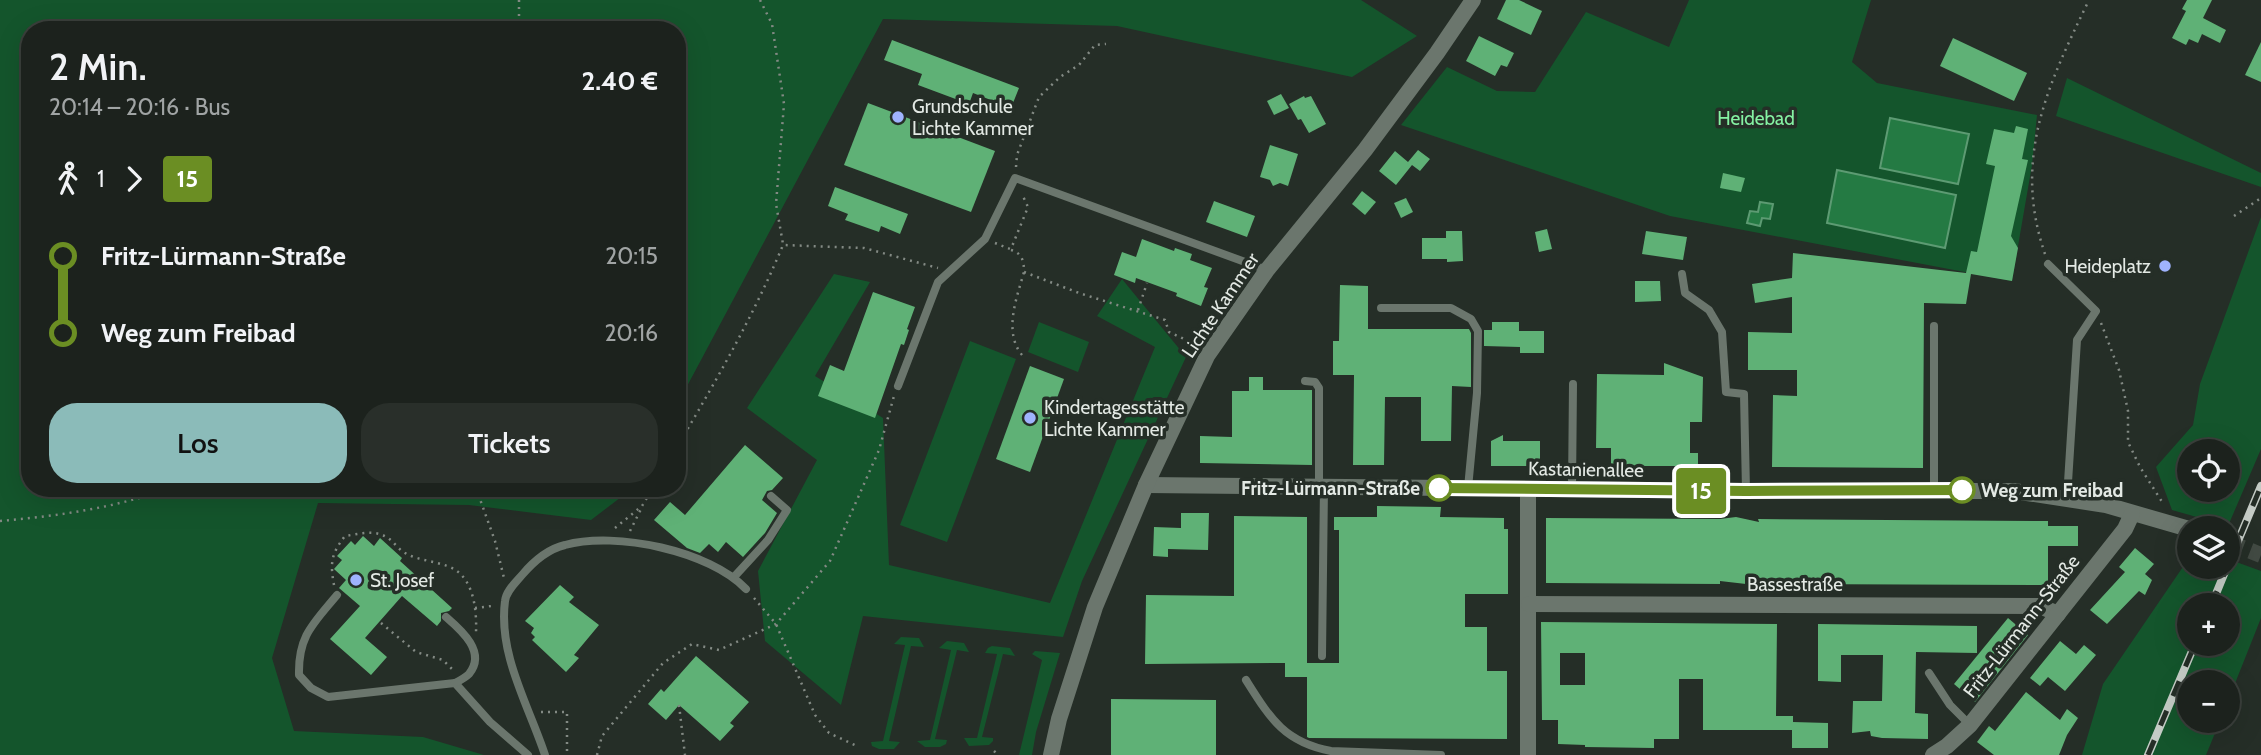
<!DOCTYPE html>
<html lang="de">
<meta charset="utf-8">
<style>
body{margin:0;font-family:Cabin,sans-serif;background:#292f2a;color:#f1f3f6;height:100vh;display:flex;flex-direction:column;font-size:26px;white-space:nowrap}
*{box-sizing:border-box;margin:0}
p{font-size:23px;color:#a0a4a4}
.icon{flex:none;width:38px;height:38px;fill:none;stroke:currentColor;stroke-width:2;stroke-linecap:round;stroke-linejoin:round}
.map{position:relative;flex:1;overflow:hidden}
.details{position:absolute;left:21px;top:21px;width:665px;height:476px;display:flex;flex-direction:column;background:#1c221d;border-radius:28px;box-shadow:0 7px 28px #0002,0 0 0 2px #3a3f3b}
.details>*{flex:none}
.badge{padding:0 14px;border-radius:5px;font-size:24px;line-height:46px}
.fabs{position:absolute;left:2177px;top:439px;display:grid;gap:14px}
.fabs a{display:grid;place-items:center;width:63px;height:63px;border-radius:50%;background:#1c221d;box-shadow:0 7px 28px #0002,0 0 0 2px #3a3f3b;font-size:35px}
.map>.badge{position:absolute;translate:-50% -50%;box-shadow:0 0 0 4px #fff}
.legs{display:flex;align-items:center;gap:10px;height:77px;padding:0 28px;font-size:23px}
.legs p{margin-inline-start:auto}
.overview{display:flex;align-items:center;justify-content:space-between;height:119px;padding:0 28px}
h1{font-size:38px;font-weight:600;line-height:52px}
.action{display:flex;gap:14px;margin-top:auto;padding:14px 28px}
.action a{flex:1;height:80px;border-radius:28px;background:#8bbbb9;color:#111;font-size:28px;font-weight:600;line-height:80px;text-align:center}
.action a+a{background:#292f2a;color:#f1f3f6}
ul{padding:0 28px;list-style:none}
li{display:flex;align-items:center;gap:24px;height:77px;font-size:26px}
li i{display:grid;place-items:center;width:10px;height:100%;margin:0 9px;background:currentColor}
li i::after{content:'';width:18px;height:18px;margin:-9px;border:5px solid;border-radius:50%;background:#1c221d}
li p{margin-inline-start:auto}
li:first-child i{background:linear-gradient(#0000 50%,currentColor 0)}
li:last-child i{background:linear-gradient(currentColor 50%,#0000 0)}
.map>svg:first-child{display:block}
</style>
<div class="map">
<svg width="2261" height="755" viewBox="0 0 2261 755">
<rect width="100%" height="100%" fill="#252e27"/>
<!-- green -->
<g fill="#14552c" fill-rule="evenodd">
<polygon points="0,0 1361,0 1417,36 1352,77 1117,26 883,19 677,405 677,30 30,30 30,488 633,488 591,520 469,505 318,503 272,658 294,731 423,737 484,755 0,755"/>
<polygon points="1689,0 1871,0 1852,62 1877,83 2037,115 2032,165 2012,281 1670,216 1401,125 1447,67 1497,91 1535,92 1586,12 1669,47"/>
<polygon points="2067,78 2261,173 2261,187 2056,116"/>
<path d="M2261,217V449L2228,526L2172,510L2156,467L2193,425L2200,384ZM2189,452H2228V490H2189Z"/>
<polygon points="834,274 870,282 815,376 883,418 889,565 1050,603 1155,347 1097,316 1122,279 1186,357 1082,581 1063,637 863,616 841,705 765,641 758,571 817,460 747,408"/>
<polygon points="1039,322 1089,342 1078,372 1028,352"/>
<polygon points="970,341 1016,359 947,542 900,525"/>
<path d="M2189,558V567H2228V559L2261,571V618L2228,701V682H2189V721H2220L2206,755H2082L2103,684ZM2189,606H2228V644H2189Z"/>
<polygon points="901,637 919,638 924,647 911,646 889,741 900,742 894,749 879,749 872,746 871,742 883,741 905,645 894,644"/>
<polygon points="947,641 964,643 969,652 957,650 935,739 947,740 946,744 940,747 925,747 917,741 930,740 951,650 939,648"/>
<polygon points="992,646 1010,648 1015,656 1003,654 982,737 993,738 993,741 989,745 969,746 964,738 977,738 997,654 985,653 988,648"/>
<polygon points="1035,651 1060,653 1036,732 1032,755 1019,755 1042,660 1032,654"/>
</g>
<!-- water -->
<g fill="#247a43" stroke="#5d9b73" stroke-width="2">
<polygon points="1890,118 1969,134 1958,184 1880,168"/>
<polygon points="1837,170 1956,195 1945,248 1827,223"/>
<polygon points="1760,202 1773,204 1770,219 1762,218 1760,226 1747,223 1750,211 1758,212"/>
</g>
<!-- building -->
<g fill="#5fb176" fill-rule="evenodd">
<polygon points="1506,0 1519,0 1542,11 1531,35 1497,19"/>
<polygon points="2187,0 2212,0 2203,18 2226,30 2220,43 2202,34 2198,43 2189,39 2186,45 2172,38 2186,11 2182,9"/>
<polygon points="1479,36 1514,53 1507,67 1501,65 1495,76 1466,61"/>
<polygon points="1953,38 2027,73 2014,101 1940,66"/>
<polygon points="892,40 1019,88 1011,108 973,93 969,104 918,85 922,74 884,60"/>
<polygon points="2261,42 2261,82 2245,75"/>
<polygon points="1281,94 1289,108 1274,115 1267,101"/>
<polygon points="1304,96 1305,98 1311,96 1326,124 1309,133 1301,119 1298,120 1289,104"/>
<polygon points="868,103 995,151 971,212 844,165"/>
<polygon points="2016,126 2028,129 2022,159 2028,160 2011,236 2018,248 2012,281 1971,274 1966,304 1924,303 1923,468 1772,467 1773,395 1797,396 1797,370 1748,370 1748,332 1792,333 1792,297 1755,303 1752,284 1792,278 1793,253 1966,273 1971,251 1977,252 1995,166 1986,164 1994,129 2014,133"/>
<polygon points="1270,145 1298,154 1288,186 1280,183 1273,186 1270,180 1260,177"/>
<polygon points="1418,150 1430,159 1420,171 1412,165 1396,185 1379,171 1395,151 1408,162"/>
<polygon points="1723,173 1745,178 1741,192 1720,188"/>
<polygon points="835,187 908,214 900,234 881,226 879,232 845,220 848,214 828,206"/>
<polygon points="1362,191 1376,202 1365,215 1352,204"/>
<polygon points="1406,198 1413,212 1401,218 1394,203"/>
<polygon points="1214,201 1255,216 1247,237 1206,222"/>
<polygon points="1547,229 1552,249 1539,252 1535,232"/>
<polygon points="1446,231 1462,231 1463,261 1447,262 1447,259 1422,259 1422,238 1446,238"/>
<polygon points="1646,231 1687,237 1683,260 1642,254"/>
<polygon points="1142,239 1174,251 1175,248 1192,254 1190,260 1212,268 1204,287 1208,288 1201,306 1176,296 1177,293 1136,278 1135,283 1114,275 1122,252 1136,257"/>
<polygon points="1635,281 1660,281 1661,301 1635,302"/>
<polygon points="1340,285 1368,286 1368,329 1469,329 1471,333 1471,387 1452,386 1451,441 1421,441 1421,397 1385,397 1384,465 1353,465 1354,375 1333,375 1333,341 1339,341"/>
<polygon points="873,292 915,307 907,329 909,330 904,345 901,344 875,418 818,396 830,365 844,371"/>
<polygon points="1492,322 1519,322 1519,331 1544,331 1544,353 1520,353 1520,347 1484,346 1484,330 1492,330"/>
<polygon points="1664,363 1703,377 1702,422 1690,422 1690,453 1698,453 1698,466 1611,466 1611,448 1596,448 1597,374 1664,375"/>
<polygon points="1030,366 1064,379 1030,472 996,459"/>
<polygon points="1249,377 1263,377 1263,390 1312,390 1312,465 1200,463 1200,436 1232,437 1232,391 1249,391"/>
<polygon points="1503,435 1503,441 1540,441 1540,466 1491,466 1491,441"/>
<polygon points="745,445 783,478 772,490 767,491 762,500 777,513 765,533 743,557 726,542 718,552 709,544 700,553 687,548 654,520 670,502 685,515"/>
<polygon points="1377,506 1441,507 1440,517 1504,518 1504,529 1508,529 1508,594 1465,594 1465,627 1487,627 1487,671 1507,671 1507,739 1309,738 1307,737 1307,677 1285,677 1285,663 1145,664 1146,595 1234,596 1234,516 1307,517 1307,663 1339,663 1339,530 1334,530 1334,517 1377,517"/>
<polygon points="1181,513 1209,513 1208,550 1168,549 1168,557 1153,556 1154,527 1181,528"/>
<polygon points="1736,517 1759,522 1758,519 2048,521 2048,526 2078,526 2078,546 2048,546 2048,585 1746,584 1720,581 1720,584 1546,583 1546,518 1720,519"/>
<polygon points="363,536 374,546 380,538 402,558 400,561 452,608 449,611 441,613 441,621 437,626 402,596 365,638 387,657 371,675 330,639 360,606 339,588 346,580 334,569 342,560 337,556 351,541 355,545"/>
<polygon points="2135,548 2154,564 2145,574 2152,580 2145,595 2139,591 2107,624 2090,610 2125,572 2119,567"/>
<polygon points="560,585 574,597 569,602 599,625 574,655 579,658 566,672 532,640 535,637 531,633 534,628 525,621"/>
<polygon points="2008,618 2028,635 1975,702 1954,684"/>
<path d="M1541,622L1777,624L1776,716H1793V722L1828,723V748H1792V730H1703V679H1679V739H1654V748L1585,747V745L1558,744V720H1542ZM1560,653H1585V685H1560Z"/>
<polygon points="1818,624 1977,626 1977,653 1916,652 1915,713 1928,714 1928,739 1882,738 1871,736 1870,731 1852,733 1853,701 1882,701 1883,655 1841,655 1841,682 1818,681"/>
<polygon points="2060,641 2076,654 2084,645 2096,655 2065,691 2048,677 2040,686 2030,678"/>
<polygon points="696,656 749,702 730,723 734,726 720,741 679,705 666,720 648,704 661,689 664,692"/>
<polygon points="2026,692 2060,720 2067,709 2078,718 2067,735 2059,755 1994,755 1977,742 1989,726 1995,731"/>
<polygon points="1111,699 1216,700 1216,755 1111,755"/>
</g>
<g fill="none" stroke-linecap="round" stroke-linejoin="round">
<!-- minor-tunnel -->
<polyline stroke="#424a43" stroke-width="16" stroke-dasharray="16 8" stroke-linecap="butt" points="2228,542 2261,555"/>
<!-- path -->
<g stroke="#838a84" stroke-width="2.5" stroke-dasharray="2 5" stroke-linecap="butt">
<polyline points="760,0 772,24 784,104 776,204 783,244"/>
<polyline points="519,30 519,0"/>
<polyline points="1016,167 1017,155 1039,97 1060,77 1079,65 1095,45 1106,44"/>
<polyline points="2234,216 2261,198"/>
<polyline points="995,243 1010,249 1013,244 1028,207 1022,194"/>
<path d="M1011,250C1022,253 1024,261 1024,272L1079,293L1165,320L1169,332L1197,345"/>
<path d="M2045,254C2012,158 2048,85 2089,0"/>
<polyline points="1138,310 1147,283"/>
<polyline points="2101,323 2119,370 2128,411 2128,442 2140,467 2164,505"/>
<path d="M1022,355C1003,332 1017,297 1024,272"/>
<path d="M677,447C716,381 754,315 783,245L864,248L938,268"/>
<polyline points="476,488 495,541 504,578"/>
<path d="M0,521C57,516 116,508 169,488"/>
<polyline points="615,528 642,506 653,488"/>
<polyline points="630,531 641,509"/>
<path d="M334,585C330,563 331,554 345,536C359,534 375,529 388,538C394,542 398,549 405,553C417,560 434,561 447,566C473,574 477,608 476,632"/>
<polyline points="754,598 776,624 815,715 829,733 859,747"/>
<polyline points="475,608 492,606"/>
<polyline points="381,623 416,652 443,660 453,670"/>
<polyline points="679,705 685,755"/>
<polyline points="541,712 567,712 567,755"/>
<polyline points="994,751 998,755"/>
<polyline points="597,755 602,736 663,663 692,644 719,650 776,624 830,561 879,450 894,396"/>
</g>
<!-- service -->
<g stroke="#6b766d" stroke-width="8">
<polyline points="2048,264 2096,311 2077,340 2067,498"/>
<polyline points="1682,274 1685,293 1709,310 1722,332 1726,392 1744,394 1746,491"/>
<polyline points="1381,308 1451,308 1471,319 1478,331 1477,393 1468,488"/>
<polyline points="1305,381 1315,382 1319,388 1319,486"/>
<polyline points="898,386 938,282 985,239 1015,178 1267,270"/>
<polyline points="1572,489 1573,384"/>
<polyline points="1934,490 1934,326"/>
<polyline points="734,577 768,540 787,510 771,496"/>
<path d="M337,595C313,624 298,636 299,675L311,688L328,697L455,683L490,722L528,755"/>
<path d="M446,617C461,630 487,652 469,674C466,677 459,681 455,683"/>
<polyline points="1322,656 1324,486"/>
<polyline points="1929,673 1950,705 1970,725"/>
<path d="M1246,680C1270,718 1284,742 1331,751L1441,755"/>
<path d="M545,755C529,706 498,655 505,601C506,591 516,582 522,575C533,562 548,549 565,545C616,531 710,551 746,589"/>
</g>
<!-- minor -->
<g stroke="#6b766d" stroke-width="16">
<polyline points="1146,485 1746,491 2014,491 2106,505 2189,529"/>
<polyline points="1528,489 1528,755"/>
<polyline points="1529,604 2040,606 2058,614"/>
<polyline points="1051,755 1059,719 1095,607 1146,485 1207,356 1267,270 1365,150 1437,53 1473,0"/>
<polyline points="1933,755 1947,746 1970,725 2125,529 2132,514"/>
</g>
<defs>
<g id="rail">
<polyline points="2228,565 2261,486"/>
<polyline points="2211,606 2227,567"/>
<polyline points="2148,755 2195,644"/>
</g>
</defs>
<!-- rail casing -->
<use href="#rail" stroke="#c5ccc6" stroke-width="8"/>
<!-- rail -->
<use href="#rail" stroke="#252e27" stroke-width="5" stroke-dasharray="16" stroke-linecap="butt"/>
</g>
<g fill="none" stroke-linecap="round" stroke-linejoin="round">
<defs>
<polyline id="line-1" points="1439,488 1746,491 1962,490"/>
</defs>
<!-- line-1 casing -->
<use href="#line-1" stroke="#fff" stroke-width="16"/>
<!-- line-1 -->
<use href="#line-1" stroke="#6b8e23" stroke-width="10"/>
</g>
<!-- markers -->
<g fill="#9fb3fd" stroke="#252e27" stroke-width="2.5">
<circle cx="898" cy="117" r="7"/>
<circle cx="2165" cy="266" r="7"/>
<circle cx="1030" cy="418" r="7"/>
<circle cx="356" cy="580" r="7"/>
</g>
<g fill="#fff" stroke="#6b8e23" stroke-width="3.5">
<circle cx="1439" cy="488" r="12"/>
<circle cx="1962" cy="490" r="12"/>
</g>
<g text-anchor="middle" stroke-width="7" stroke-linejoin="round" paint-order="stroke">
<!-- poi labels -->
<g font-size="19" fill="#e3e9e4" stroke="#252e27" text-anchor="start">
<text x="912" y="113">Grundschule<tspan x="912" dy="22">Lichte Kammer</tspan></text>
<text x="2151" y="273" text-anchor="end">Heideplatz</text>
<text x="1044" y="414">Kindertagesstätte<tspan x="1044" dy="22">Lichte Kammer</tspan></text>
<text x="370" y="587">St. Josef</text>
</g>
<!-- park labels -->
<g font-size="19" fill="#85f2a3" stroke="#252e27">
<text x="1756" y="125">Heidebad</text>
</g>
<!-- street labels -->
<g font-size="19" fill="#e3e9e4" stroke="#252e27">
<text transform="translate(1220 305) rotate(-56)" y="7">Lichte Kammer</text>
<text transform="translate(1586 469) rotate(1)" y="7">Kastanienallee</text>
<text x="1795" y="591">Bassestraße</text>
<text transform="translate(2021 626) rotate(-52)" y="7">Fritz-Lürmann-Straße</text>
</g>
<!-- stop labels -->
<g font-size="19" font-weight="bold" fill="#e3e9e4" stroke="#252e27" text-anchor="end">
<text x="1420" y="495">Fritz-Lürmann-Straße</text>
<text x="1981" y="497" text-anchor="start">Weg zum Freibad</text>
</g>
</g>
</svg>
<div class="fabs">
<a><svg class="icon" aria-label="locate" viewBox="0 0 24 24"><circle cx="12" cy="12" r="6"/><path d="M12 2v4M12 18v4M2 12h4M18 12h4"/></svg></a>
<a><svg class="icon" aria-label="layers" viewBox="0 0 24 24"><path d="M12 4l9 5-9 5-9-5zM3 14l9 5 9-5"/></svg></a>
<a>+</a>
<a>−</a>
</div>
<b class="badge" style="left:1701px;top:491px;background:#6b8e23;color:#fff">15</b>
<section class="details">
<div class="overview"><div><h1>2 Min.</h1><p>20:14 – 20:16 · Bus</p></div><b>2.40 €</b></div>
<div class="legs"><svg class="icon" aria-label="walk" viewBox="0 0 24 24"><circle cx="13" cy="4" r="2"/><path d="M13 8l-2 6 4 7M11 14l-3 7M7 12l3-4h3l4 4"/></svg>1<svg class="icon" aria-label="forward" viewBox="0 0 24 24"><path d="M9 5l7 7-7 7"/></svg><b class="badge" style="background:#6b8e23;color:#fff">15</b></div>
<ul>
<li><i style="color:#6b8e23"></i><b>Fritz-Lürmann-Straße</b><p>20:15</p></li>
<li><i style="color:#6b8e23"></i><b>Weg zum Freibad</b><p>20:16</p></li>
</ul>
<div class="action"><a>Los</a><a>Tickets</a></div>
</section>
</div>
